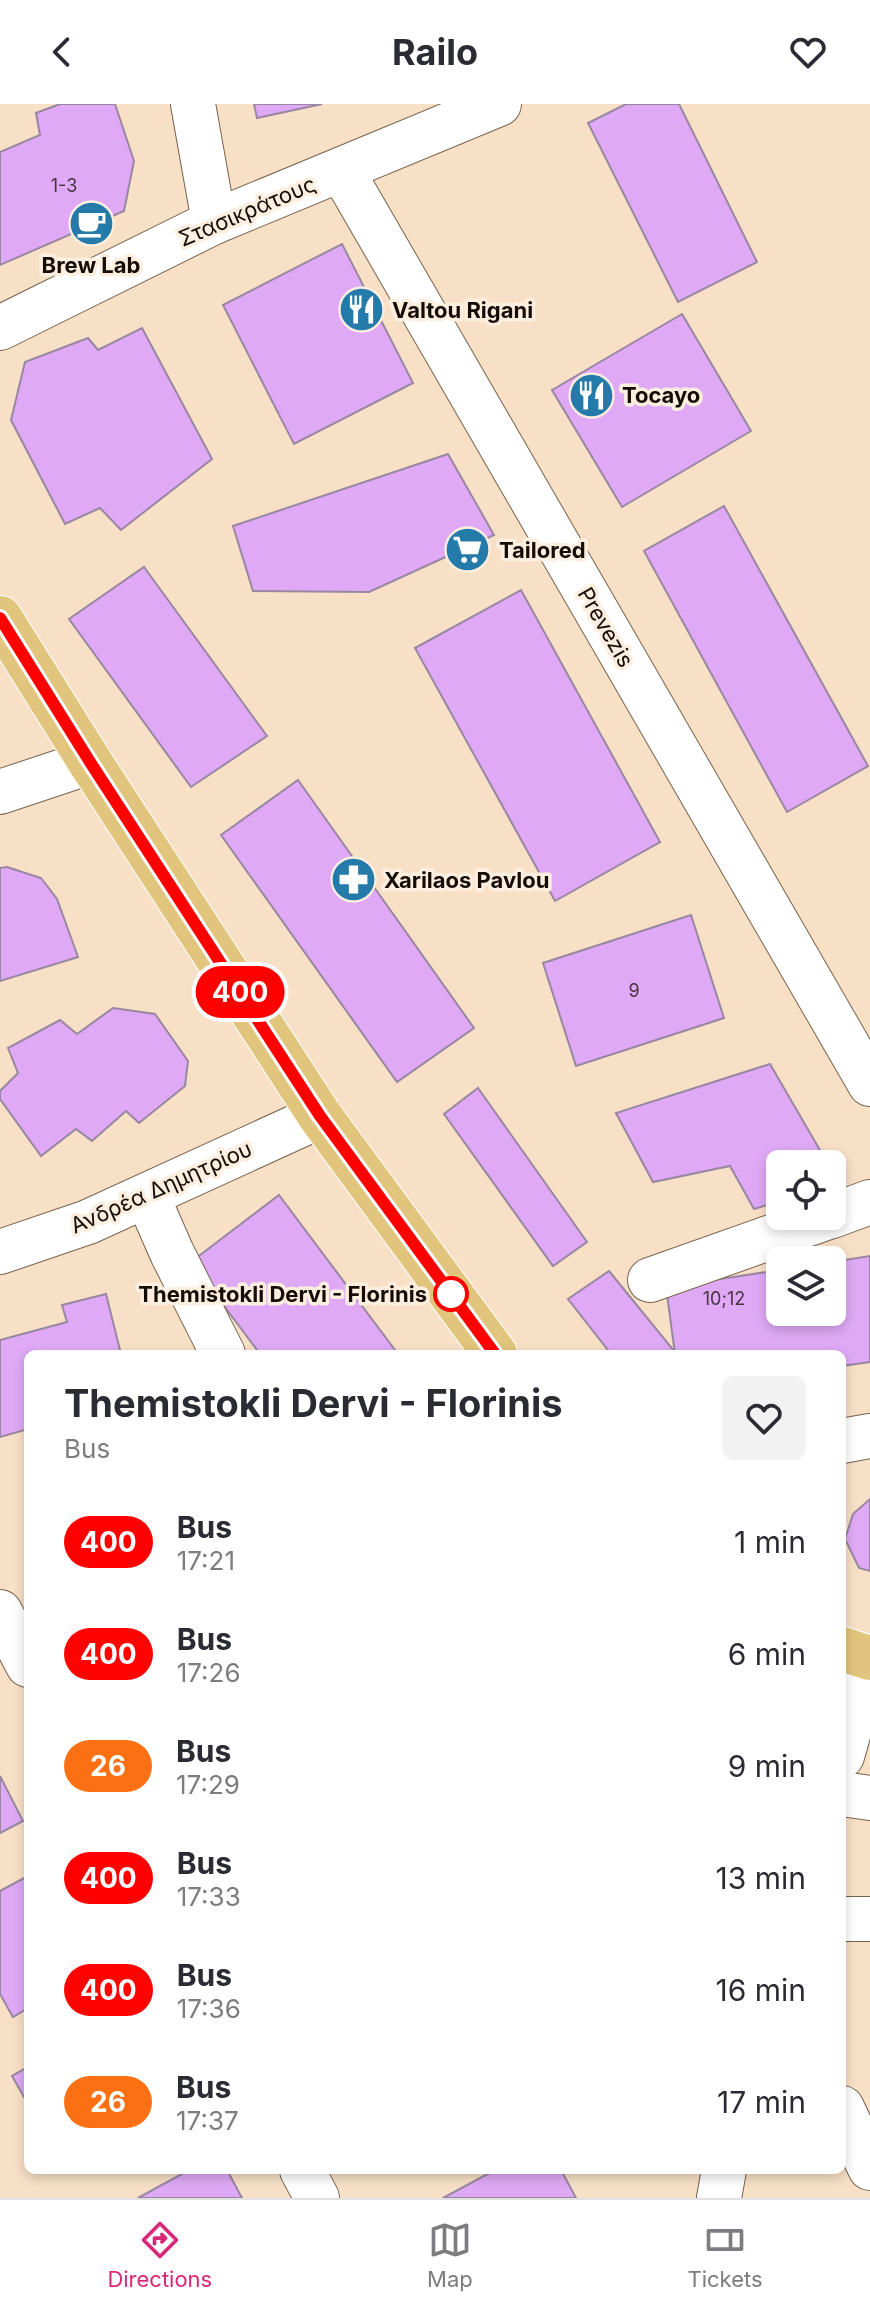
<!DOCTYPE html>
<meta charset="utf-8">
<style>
body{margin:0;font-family:Inter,sans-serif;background:#f2f2f3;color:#2b2b33;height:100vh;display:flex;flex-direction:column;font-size:30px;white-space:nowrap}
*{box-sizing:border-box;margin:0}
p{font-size:26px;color:#7c7c81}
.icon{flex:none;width:44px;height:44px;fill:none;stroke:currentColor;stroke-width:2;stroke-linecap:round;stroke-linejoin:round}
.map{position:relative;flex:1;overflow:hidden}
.drawer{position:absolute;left:24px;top:1246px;width:822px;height:824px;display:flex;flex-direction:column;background:#fff;border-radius:12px;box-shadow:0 4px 12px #0003}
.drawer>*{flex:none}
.badge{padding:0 16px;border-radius:26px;font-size:28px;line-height:52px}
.fabs{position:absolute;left:766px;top:1046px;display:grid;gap:16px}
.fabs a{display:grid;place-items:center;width:80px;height:80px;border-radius:12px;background:#fff;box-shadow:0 4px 12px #0003;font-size:40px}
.map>.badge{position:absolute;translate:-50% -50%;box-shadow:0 0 0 4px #fff}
.round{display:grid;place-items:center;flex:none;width:84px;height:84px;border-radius:12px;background:#f2f2f3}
.overview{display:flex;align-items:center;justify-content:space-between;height:136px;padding:0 40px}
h1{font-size:38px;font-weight:700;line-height:60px}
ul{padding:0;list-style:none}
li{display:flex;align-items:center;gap:24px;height:112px;padding:0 40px}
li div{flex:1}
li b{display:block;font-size:30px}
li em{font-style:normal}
li .badge{min-width:88px;font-weight:700;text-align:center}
header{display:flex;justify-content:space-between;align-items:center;height:104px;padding:0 40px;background:#fff;font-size:36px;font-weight:700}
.menu{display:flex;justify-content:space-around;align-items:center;height:112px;border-top:2px solid #e1e1e2;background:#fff;font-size:22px;color:#7c7c81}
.menu a{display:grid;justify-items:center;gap:4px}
.menu .on{color:#db2777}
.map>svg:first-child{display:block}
</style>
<header><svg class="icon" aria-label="back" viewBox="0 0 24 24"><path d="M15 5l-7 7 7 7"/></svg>Railo<svg class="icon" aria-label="heart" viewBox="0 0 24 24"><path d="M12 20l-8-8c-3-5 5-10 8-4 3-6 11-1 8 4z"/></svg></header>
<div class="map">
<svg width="870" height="2094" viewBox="0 0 870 2094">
<rect width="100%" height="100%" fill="#f8e0c7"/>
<!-- building -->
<g fill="#dfa9f6" stroke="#9887a0" stroke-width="2">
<polygon points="60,0 115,0 134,57 124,107 0,161 0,48 40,31 36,9"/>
<polygon points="254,0 322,0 257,14"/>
<polygon points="626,0 679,0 757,158 678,198 588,19"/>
<polygon points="342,140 413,279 294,340 223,201"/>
<polygon points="682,210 751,327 622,403 552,286"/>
<polygon points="142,224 212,355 121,426 100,404 65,420 11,316 25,258 88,234 98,246"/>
<polygon points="448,350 494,431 369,488 253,487 233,422"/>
<polygon points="724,402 868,662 787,708 644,447"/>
<polygon points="144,463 267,632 191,683 69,515"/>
<polygon points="521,486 660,738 555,797 415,544"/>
<polygon points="298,676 474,924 397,978 221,731"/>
<polygon points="7,763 41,774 57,795 78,853 0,877 0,764"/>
<polygon points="691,811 724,914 576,962 543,859"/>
<polygon points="113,904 155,910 188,957 185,982 139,1019 126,1007 92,1037 76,1025 41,1052 0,995 0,987 18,969 8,944 60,916 77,930"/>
<polygon points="770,960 828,1060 780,1060 780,1097 754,1105 730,1062 653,1078 616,1009"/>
<polygon points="478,984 587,1138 553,1162 444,1010"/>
<polygon points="279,1091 398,1250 260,1250 191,1158"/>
<polygon points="870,1152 870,1258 842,1262 842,1250 675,1250 666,1183 780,1166 780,1208 832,1208 832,1158"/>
<polygon points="609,1167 675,1248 675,1250 611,1250 568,1195"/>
<polygon points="106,1190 121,1250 28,1250 28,1325 0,1333 0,1236 67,1218 62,1201"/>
<polygon points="870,1395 870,1467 859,1464 845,1435 853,1410"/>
<polygon points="0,1672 23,1717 0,1729"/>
<polygon points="28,1772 28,1904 13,1913 0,1890 0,1787"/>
<polygon points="28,1963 28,2000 12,1972"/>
<polygon points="189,2066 227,2066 242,2094 138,2094"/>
<polygon points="495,2066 561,2066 576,2094 443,2094"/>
</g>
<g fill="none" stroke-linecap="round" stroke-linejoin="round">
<defs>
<g id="minor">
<polyline points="193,0 214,118"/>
<polyline points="342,67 870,980"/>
<polyline points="0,224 214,118 499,0"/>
<polyline points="0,688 90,658"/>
<polyline points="147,1092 172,1149 223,1250"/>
<polyline points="832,1112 870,1098"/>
<polyline points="0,1148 88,1118 320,1012"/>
<polyline points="650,1176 831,1112"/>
<polyline points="842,1337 870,1332"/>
<polyline points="0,1508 28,1561"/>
<polyline points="842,1652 870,1554"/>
<polyline points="842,1690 870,1694"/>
<polyline points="842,1815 870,1815"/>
<polyline points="842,2004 870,2064"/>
<polyline points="302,2066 317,2094"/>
<polyline points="719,2094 724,2066"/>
</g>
<g id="major">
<polyline points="0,514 90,658 320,1012 495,1250"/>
<polyline points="842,1545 870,1554"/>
</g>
</defs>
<!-- minor casing -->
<use href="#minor" stroke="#77634d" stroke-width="46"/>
<!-- major casing -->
<use href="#major" stroke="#fff" stroke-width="46"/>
<!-- minor -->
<use href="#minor" stroke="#fff" stroke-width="44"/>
<!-- major -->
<use href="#major" stroke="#e2c57c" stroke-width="44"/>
</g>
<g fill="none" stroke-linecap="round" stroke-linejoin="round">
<defs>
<polyline id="line" points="0,514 90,658 320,1012 495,1250"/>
</defs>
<!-- line casing -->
<use href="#line" stroke="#fff" stroke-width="18"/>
<!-- line -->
<use href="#line" stroke="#f00" stroke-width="12"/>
</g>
<!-- icons -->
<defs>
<symbol id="cafe-disc" viewBox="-11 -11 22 22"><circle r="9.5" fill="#247baa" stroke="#fdefe0"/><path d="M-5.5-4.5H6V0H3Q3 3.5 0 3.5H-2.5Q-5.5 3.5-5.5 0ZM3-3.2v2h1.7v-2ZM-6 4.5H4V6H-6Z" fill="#fff"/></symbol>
<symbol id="restaurant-disc" viewBox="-11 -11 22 22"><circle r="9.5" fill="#247baa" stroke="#fdefe0"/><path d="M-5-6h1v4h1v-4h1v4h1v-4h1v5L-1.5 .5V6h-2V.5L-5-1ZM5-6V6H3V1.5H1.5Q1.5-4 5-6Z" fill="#fff"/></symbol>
<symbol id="supermarket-disc" viewBox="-11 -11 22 22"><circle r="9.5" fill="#247baa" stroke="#fdefe0"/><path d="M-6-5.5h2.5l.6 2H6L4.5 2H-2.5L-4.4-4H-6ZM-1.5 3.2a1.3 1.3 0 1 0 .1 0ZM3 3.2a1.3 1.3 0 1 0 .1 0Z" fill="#fff"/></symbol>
<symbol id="pharmacy-disc" viewBox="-11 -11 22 22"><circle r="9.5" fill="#247baa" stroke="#fdefe0"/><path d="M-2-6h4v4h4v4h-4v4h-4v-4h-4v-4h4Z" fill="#fff"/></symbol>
</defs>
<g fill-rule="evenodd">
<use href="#cafe-disc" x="66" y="94" width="51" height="51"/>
<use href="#restaurant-disc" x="336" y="180" width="51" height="51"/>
<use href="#restaurant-disc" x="566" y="266" width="51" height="51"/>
<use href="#supermarket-disc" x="442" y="420" width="51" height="51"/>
<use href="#pharmacy-disc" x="328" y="750" width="51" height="51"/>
</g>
<!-- markers -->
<circle fill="#fff" stroke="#f00" stroke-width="4" cx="451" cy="1190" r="16"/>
<g text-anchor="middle" stroke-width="7" stroke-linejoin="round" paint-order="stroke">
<!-- number labels -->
<g font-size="18" fill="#483441">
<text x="64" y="88">1-3</text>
<text x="634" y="893">9</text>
<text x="724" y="1201">10;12</text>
</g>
<!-- street labels -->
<g font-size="22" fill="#150d05" stroke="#fdefe0">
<text transform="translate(247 107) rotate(-23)" y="8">Στασικράτους</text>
<text transform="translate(606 523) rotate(60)" y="8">Prevezis</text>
<text transform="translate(161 1083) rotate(-24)" y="8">Ανδρέα Δημητρίου</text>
</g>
<!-- poi labels -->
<g font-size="22" font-weight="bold" fill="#150d05" stroke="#fdefe0" text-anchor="start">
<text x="91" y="169" text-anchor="middle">Brew Lab</text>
<text x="392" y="214">Valtou Rigani</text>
<text x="622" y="299">Tocayo</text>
<text x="499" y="454">Tailored</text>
<text x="384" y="784">Xarilaos Pavlou</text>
</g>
<!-- stop labels -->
<g font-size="22" font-weight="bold" fill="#150d05" stroke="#fdefe0" text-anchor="end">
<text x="427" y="1198">Themistokli Dervi - Florinis</text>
</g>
</g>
</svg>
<div class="fabs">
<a><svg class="icon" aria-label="locate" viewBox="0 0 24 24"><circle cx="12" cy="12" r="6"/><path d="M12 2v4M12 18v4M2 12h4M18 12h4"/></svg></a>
<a><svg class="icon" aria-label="layers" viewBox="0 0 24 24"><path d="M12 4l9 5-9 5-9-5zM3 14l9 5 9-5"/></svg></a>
</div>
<b class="badge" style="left:240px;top:888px;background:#f00;color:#fff">400</b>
<section class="drawer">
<div class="overview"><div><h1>Themistokli Dervi - Florinis</h1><p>Bus</p></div><a class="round"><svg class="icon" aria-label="heart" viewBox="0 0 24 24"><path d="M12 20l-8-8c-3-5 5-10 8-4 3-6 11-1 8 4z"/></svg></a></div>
<ul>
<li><span class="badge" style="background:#f00;color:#fff">400</span><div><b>Bus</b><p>17:21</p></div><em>1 min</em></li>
<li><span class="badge" style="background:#fe0400;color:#fff">400</span><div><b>Bus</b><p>17:26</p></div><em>6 min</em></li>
<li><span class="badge" style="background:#fb7012;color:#fff">26</span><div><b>Bus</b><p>17:29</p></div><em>9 min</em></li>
<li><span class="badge" style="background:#f00;color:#fff">400</span><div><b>Bus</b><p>17:33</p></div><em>13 min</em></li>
<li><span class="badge" style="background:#fe0400;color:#fff">400</span><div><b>Bus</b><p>17:36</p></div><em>16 min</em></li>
<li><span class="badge" style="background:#fb7012;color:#fff">26</span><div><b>Bus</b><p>17:37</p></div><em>17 min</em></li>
</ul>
</section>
</div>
<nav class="menu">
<a class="on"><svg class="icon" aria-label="directions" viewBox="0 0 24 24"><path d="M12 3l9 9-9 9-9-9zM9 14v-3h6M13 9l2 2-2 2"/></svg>Directions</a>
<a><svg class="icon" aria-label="map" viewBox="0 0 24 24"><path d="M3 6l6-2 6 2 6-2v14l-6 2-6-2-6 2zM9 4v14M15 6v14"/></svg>Map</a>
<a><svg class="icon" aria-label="tickets" viewBox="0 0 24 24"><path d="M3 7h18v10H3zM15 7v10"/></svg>Tickets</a>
</nav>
